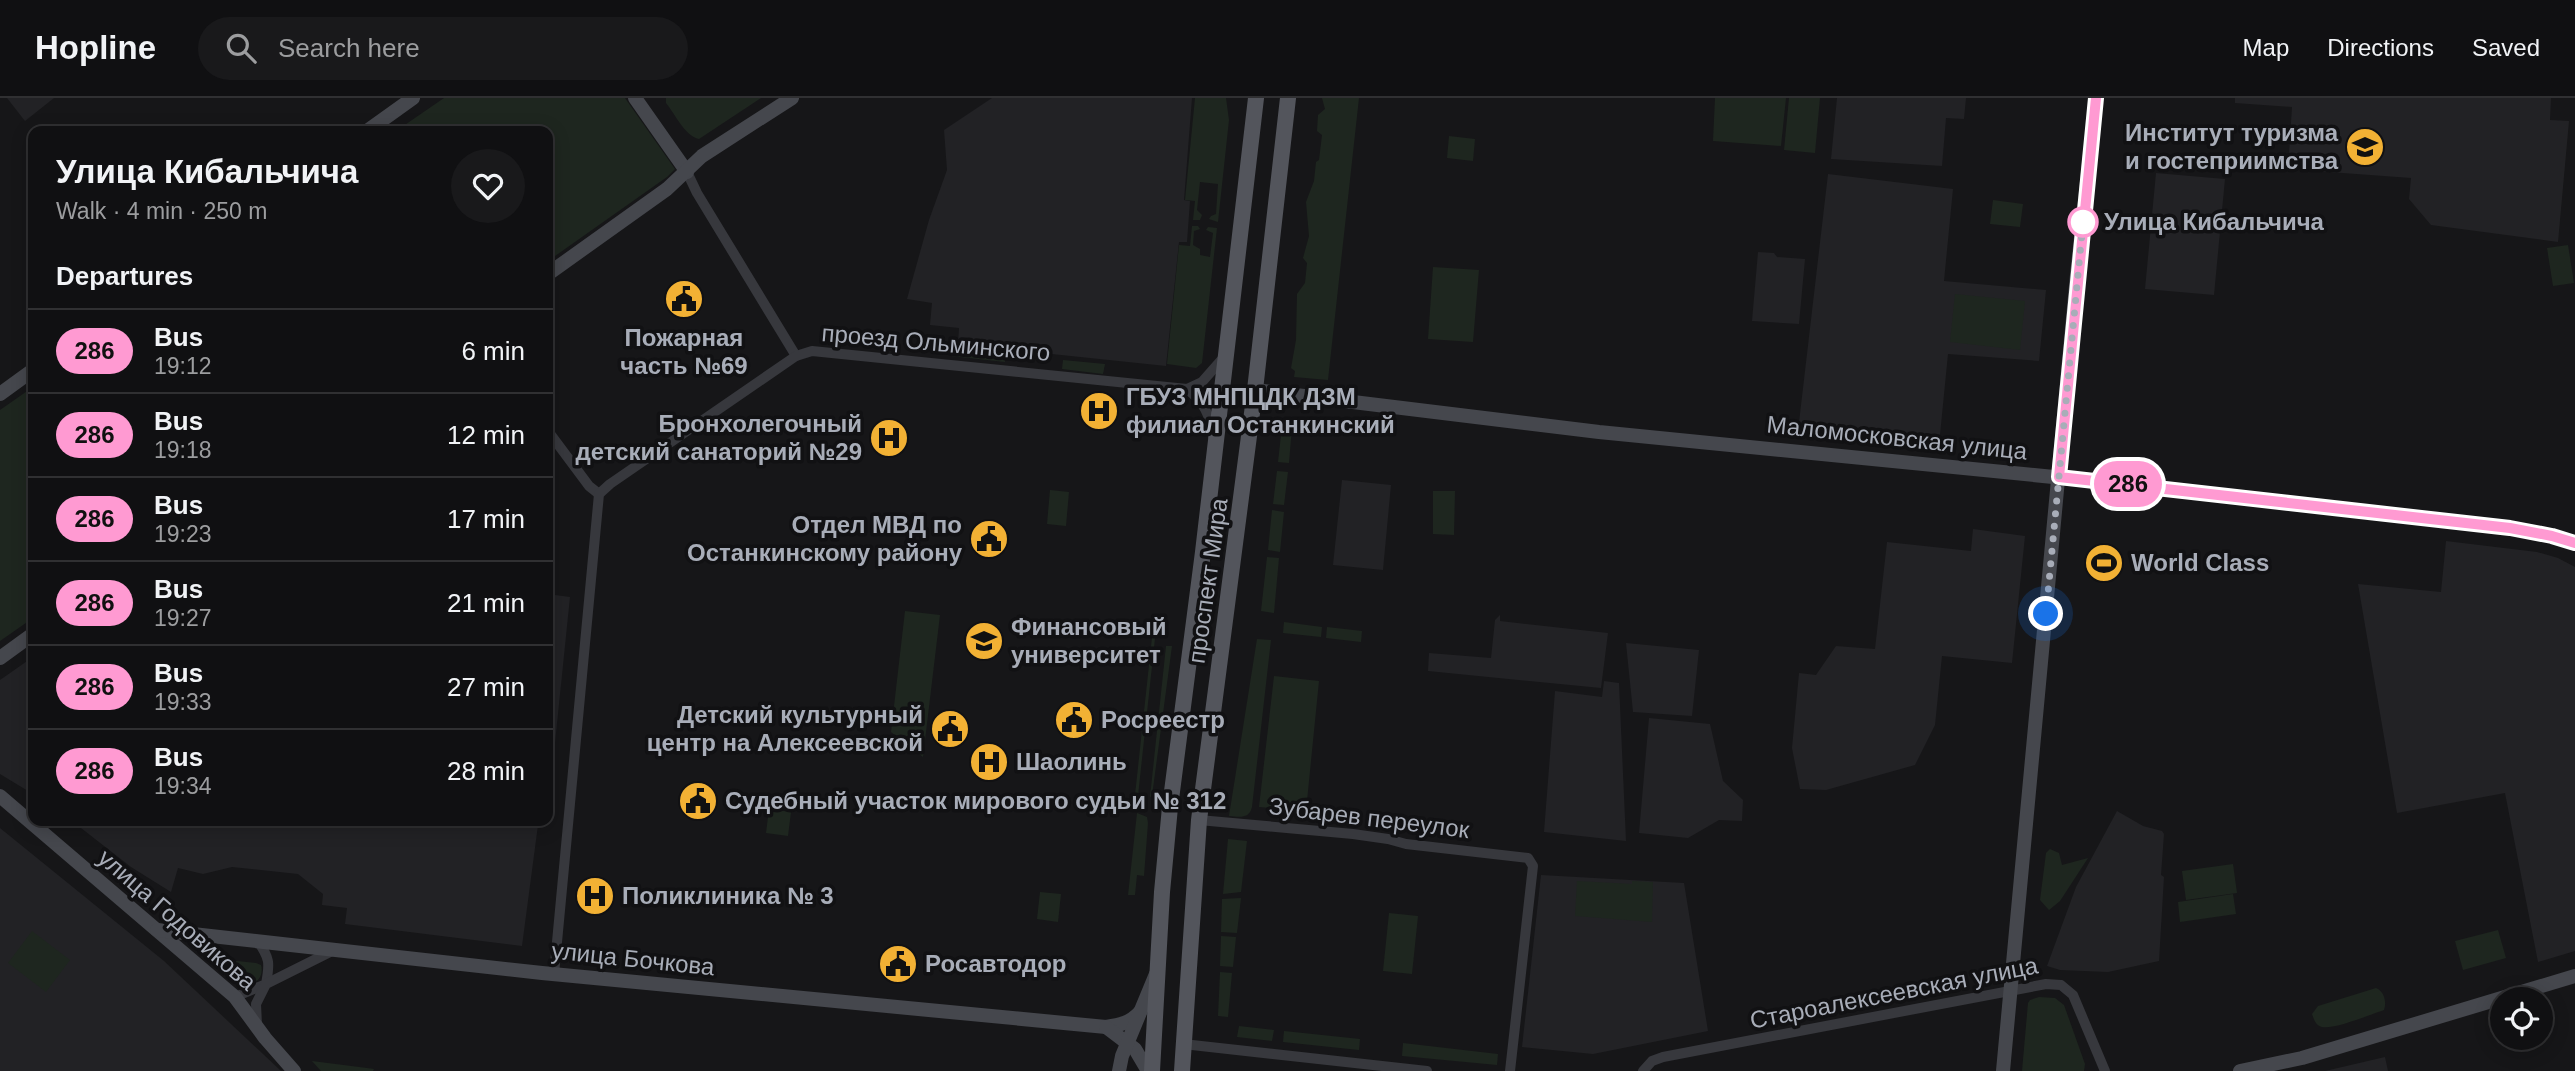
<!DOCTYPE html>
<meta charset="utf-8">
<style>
body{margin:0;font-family:Helvetica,sans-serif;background:#19191b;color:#f1f3f6;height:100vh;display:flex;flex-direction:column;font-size:26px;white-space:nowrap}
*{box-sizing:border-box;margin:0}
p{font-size:23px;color:#9c9d9f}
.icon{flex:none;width:38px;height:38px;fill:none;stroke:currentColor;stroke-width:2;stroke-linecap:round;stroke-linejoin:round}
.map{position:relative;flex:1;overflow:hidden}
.sheet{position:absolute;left:28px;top:28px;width:525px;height:700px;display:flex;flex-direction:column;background:#101012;border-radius:14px;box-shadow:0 4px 18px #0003,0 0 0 2px #303032}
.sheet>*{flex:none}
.badge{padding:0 14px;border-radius:23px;font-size:24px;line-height:46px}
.buttons{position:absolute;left:2490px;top:889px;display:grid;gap:14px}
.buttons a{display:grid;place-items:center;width:63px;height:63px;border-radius:50%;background:#101012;box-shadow:0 4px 18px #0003,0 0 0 2px #303032;font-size:35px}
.you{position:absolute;width:35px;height:35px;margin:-18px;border:5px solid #fff;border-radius:50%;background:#1a73e8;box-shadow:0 0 0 10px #1a73e833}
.map>.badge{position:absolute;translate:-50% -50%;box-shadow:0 0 0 4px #fff}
h2{padding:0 28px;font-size:26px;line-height:63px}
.round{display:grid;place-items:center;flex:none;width:74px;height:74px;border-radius:37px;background:#19191b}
.overview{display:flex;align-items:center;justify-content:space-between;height:119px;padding:0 28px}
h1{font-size:33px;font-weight:800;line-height:52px}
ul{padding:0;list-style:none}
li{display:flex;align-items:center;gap:21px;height:84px;padding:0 28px;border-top:2px solid #303032}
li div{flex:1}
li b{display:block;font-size:26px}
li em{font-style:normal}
li .badge{min-width:77px;font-weight:700;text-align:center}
header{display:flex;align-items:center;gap:42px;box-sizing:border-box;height:98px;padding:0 35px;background:#101012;border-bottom:2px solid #303032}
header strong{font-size:33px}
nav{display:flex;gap:38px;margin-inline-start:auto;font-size:24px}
.search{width:490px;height:63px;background:#19191b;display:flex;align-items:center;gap:18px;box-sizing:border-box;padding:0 24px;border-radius:38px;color:#9c9d9f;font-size:26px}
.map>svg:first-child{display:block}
</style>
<header>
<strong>Hopline</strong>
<div class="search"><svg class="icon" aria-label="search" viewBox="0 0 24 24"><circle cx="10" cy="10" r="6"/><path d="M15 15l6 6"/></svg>Search here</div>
<nav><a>Map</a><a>Directions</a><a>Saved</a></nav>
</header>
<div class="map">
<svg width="2575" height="973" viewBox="0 0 2575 973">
<rect width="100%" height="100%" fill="#161618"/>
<!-- built -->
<g fill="#222225">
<polygon points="7,0 54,0 25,23"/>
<polygon points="992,0 1192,0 1184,102 1190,103 1187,144 1179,144 1166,268 958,246 959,230 930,227 932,205 907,201 929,122 947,72 944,32"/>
<polygon points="1837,0 1966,0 1964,21 1946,20 1942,68 1831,61"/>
<polygon points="2235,0 2551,0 2550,22 2569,23 2558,144 2431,127 2409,101 2411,80 2288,71 2292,9 2235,5"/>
<polygon points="2156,75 2225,81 2214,197 2145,191"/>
<polygon points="1828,76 1953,91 1944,183 2046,192 2039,263 1948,256 1939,347 1798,333"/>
<polygon points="1758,154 1774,155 1777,159 1805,161 1799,226 1752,223"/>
<polygon points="1342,382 1391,387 1383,472 1333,467"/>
<polygon points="1973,431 2025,438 2012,565 1942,558 1935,627 1915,667 1826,692 1800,691 1792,650 1799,575 1816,577 1836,548 1875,551 1887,444 1971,453"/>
<polygon points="2446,443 2537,454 2558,460 2575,469 2575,853 2538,864 2505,695 2397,715 2358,486 2441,494"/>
<polygon points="548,496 570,499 548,713"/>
<polygon points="1500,517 1500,523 1608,535 1601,590 1428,573 1429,555 1491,560 1495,522"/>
<polygon points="1626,545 1699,552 1692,618 1633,614"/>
<polygon points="33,559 33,696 0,676 0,582"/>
<polygon points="1604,583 1619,585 1626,743 1544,734 1555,593 1602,599"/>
<polygon points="1649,620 1710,626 1723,683 1743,702 1742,723 1719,722 1688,740 1639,735"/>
<polygon points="2117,713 2143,728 2162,733 2164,736 2161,777 2164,779 2159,863 2108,874 2060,872 2047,868 2076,789"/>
<polygon points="72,723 547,723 546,728 538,727 522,848 345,826 347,810 322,807 323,796 298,776 232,769 203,776 178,770 171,794 131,769"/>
<polygon points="0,730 164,863 281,973 0,973"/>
<polygon points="1541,777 1684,785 1708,933 1593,956 1522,949"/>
<polygon points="2385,959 2388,973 2325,973"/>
</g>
<!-- green -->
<g fill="#1e261f">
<polygon points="444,0 625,0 675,71 667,79 548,163 548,33 396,33"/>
<path d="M666,0H761L699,41C685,38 675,16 666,5Z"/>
<polygon points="1195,0 1226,0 1229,22 1218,124 1209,121 1211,118 1216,116 1218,86 1200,84 1197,112 1202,117 1200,122 1193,122 1195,103 1185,102"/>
<polygon points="1322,0 1359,0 1328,282 1294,279 1295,273 1291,270 1296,242 1297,196 1305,185 1307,165 1303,160 1309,138 1306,104 1314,83 1316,64 1319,62 1322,37 1317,33 1318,17 1325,11"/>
<polygon points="1715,0 1786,0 1781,48 1713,43"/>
<polygon points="1789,0 1820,0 1815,55 1784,52"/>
<polygon points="1449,38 1475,41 1473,63 1447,60"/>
<polygon points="1993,102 2023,106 2020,129 1990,126"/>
<polygon points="1192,128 1198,128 1200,131 1194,133 1193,147 1200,151 1200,157 1210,159 1213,135 1206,132 1208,129 1217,130 1202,265 1196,270 1167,266 1179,147 1190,148"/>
<polygon points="2568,147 2574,185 2553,188 2547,150"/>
<polygon points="1433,169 1479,172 1473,244 1428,241"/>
<polygon points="1955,196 2025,203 2020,252 1950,244"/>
<polygon points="945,249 1006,255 1005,264 951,258"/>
<polygon points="1063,262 1105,266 1103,276 1062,271"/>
<polygon points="33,289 33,520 0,543 0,312"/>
<polygon points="1282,328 1292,329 1289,365 1278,364"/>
<polygon points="1277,373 1288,374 1284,407 1273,406"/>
<polygon points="1050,392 1069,394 1066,428 1047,426"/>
<polygon points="1433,393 1455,393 1454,437 1433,436"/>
<polygon points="1272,412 1284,414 1280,454 1268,452"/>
<polygon points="1267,459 1279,460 1274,515 1261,513"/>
<polygon points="905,513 940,517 923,659 891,634"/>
<polygon points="1284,524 1322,529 1321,539 1283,535"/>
<polygon points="1327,529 1362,533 1361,544 1326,540"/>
<polygon points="1153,530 1156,531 1138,698 1135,697"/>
<path d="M1257,541L1271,542L1252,709C1249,721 1240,719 1229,718Z"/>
<polygon points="1166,548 1172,548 1152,698 1150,699"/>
<polygon points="1274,578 1319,583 1306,713 1259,709"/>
<polygon points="769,711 791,714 788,738 766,735"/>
<polygon points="1137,715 1147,719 1148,725 1144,778 1137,777 1135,797 1128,797"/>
<polygon points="1228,741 1247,743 1241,794 1223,796"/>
<polygon points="2050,751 2059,755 2062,767 2088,760 2060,803 2049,812 2040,802 2046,755"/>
<polygon points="2233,766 2237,795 2186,802 2182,773"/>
<polygon points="1577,783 1632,786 1632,783 1653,784 1652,824 1575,818"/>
<polygon points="1040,794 1061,796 1058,824 1037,821"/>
<polygon points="2233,796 2236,816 2180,824 2178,804"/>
<polygon points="1241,800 1237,835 1221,834 1222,801"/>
<polygon points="1389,815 1418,818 1412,876 1383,873"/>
<polygon points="2498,832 2506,860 2463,872 2455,843"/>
<polygon points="32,833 70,862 46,894 8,865"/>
<polygon points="1221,838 1236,839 1233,869 1220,868"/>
<path d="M218,861L256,865L261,867C265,882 251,891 237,884C229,880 220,873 214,866Z"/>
<polygon points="1220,874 1232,875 1228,919 1218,918"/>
<path d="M2376,890C2384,893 2387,904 2384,912C2372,916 2333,932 2322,929C2315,927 2314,921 2312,916L2318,908Z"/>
<polygon points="2039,899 2055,900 2064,907 2085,966 2084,973 2022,973 2028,905 2030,902"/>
<polygon points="1239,928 1274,932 1272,943 1237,939"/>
<polygon points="1284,933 1360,941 1359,952 1283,944"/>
<polygon points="1403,945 1498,956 1497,967 1402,958"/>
<polygon points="312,963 367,970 374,971 373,973 321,973"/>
</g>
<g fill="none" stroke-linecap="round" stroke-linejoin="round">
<!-- street -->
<g stroke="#37383d" stroke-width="10">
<polyline points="687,74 697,95 796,258"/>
<polyline points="1187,291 1202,284 1224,259"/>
<polyline points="548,333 589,388 599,396"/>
<polyline points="1199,722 1353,736 1388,741 1406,746 1528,760 1533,768 1510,973"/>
<path d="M554,876L599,396L610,386L796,258L812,253L1187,291C1204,304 1210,317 1213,338"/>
<path d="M235,899L266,886C270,865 270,860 257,842"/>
<polyline points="257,927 256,906 266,886 334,852"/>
<polyline points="1183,946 1427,973"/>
<polyline points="1643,973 1652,963 1663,959 2046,886 2061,887 2073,897 2105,973"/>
</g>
<!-- secondary -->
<g stroke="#45474d" stroke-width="14">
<polyline points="635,0 687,74"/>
<polyline points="367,33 413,0"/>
<polyline points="548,176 667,91 702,58 792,0"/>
<polyline points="1255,292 1599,334 2114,385 2510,430 2552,438 2575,445"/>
<polyline points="0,296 33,272"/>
<polyline points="0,560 33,536"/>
<polyline points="0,698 235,899 265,940 294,973"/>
<path d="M157,832L542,875L1106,929C1120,927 1130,925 1140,914"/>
<polyline points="1106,929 1135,951 1148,973"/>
<polyline points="1119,973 1122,958 1156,876"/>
<polyline points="2003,973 2077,177 2096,0"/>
<polyline points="2240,973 2302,960 2575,878"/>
</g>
<!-- primary -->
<g stroke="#53555c" stroke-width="16">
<polyline points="1152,973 1162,794 1170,709 1203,454 1256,0"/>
<polyline points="1182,973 1199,722 1255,292 1288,0"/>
</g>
</g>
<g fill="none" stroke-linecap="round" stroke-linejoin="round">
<defs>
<polyline id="line" points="2096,0 2059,379 2510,430 2552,438 2575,445"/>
</defs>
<!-- line casing -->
<use href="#line" stroke="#fff" stroke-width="16"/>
<!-- line -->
<use href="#line" stroke="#ff9ad2" stroke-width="10"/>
<!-- walk -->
<polyline stroke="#a8adb8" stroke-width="7" stroke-dasharray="0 12.6" points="2046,516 2083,124"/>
</g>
<!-- icons -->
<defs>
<symbol id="university-disc" viewBox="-11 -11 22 22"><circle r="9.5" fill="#f2b134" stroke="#111113"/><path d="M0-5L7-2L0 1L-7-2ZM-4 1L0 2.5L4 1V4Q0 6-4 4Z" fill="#111"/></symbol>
<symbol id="civic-disc" viewBox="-11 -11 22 22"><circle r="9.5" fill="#f2b134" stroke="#111113"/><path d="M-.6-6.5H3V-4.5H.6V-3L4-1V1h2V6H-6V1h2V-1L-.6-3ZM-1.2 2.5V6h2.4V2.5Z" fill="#111"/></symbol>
<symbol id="hospital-disc" viewBox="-11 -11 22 22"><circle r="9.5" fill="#f2b134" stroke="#111113"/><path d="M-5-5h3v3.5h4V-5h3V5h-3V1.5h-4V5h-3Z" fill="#111"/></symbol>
<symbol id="stadium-disc" viewBox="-11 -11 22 22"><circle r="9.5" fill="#f2b134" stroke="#111113"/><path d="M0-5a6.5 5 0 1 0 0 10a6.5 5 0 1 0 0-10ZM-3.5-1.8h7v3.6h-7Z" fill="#111"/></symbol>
</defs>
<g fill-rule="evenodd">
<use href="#university-disc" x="2343" y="27" width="44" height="44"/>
<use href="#civic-disc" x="662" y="179" width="44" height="44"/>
<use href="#hospital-disc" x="1077" y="291" width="44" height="44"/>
<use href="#hospital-disc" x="867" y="318" width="44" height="44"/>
<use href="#civic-disc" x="967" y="419" width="44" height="44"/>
<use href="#stadium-disc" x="2082" y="443" width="44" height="44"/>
<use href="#university-disc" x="962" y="521" width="44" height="44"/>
<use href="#civic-disc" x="1052" y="600" width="44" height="44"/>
<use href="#civic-disc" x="928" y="609" width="44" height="44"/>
<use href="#hospital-disc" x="967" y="642" width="44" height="44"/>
<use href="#civic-disc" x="676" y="681" width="44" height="44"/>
<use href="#hospital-disc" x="573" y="776" width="44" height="44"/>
<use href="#civic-disc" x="876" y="844" width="44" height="44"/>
</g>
<!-- markers -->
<circle fill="#fff" stroke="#ff9ad2" stroke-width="3.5" cx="2083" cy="124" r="14"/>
<g text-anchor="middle" stroke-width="7" stroke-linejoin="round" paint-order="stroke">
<!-- poi labels -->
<g font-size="24" font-weight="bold" fill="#a8adb8" stroke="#111113" text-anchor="start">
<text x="2338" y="43" text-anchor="end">Институт туризма<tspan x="2338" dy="28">и гостеприимства</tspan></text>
<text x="684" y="248" text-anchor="middle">Пожарная<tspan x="684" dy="28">часть №69</tspan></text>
<text x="1126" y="307">ГБУЗ МНПЦДК ДЗМ<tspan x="1126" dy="28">филиал Останкинский</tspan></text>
<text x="862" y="334" text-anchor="end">Бронхолегочный<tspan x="862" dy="28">детский санаторий №29</tspan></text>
<text x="962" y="435" text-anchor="end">Отдел МВД по<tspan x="962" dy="28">Останкинскому району</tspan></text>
<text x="2131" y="473">World Class</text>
<text x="1011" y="537">Финансовый<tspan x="1011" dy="28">университет</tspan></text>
<text x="923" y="625" text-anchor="end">Детский культурный<tspan x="923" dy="28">центр на Алексеевской</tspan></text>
<text x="1101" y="630">Росреестр</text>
<text x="1016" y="672">Шаолинь</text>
<text x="725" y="711">Судебный участок мирового судьи № 312</text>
<text x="622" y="806">Поликлиника № 3</text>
<text x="925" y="874">Росавтодор</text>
</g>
<!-- stop labels -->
<g font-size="24" font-weight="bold" fill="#a8adb8" stroke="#111113" text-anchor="start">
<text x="2104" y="132">Улица Кибальчича</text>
</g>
<!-- street labels -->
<g font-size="24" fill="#a8adb8" stroke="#111113">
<text transform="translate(936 245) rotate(5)" y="8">проезд Ольминского</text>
<text transform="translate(1897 340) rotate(6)" y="8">Маломосковская улица</text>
<text transform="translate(1208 483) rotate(-82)" y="8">проспект Мира</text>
<text transform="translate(1369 720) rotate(7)" y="8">Зубарев переулок</text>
<text transform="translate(177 822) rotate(41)" y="8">улица Годовикова</text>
<text transform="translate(633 861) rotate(6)" y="8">улица Бочкова</text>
<text transform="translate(1894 895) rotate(-11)" y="8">Староалексеевская улица</text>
</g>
</g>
</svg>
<div class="buttons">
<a><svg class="icon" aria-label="locate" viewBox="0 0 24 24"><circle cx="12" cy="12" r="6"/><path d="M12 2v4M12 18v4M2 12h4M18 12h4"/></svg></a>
</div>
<div class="you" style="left:2046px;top:516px"></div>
<b class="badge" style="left:2128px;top:386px;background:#ff9ad2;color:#111">286</b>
<section class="sheet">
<div class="overview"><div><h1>Улица Кибальчича</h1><p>Walk · 4 min · 250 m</p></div><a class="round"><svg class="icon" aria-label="heart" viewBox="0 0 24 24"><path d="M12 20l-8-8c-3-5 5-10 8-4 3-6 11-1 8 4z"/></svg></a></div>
<h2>Departures</h2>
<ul>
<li><span class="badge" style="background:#ff9ad2;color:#111">286</span><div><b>Bus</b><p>19:12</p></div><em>6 min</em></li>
<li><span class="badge" style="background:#ff9ad2;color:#111">286</span><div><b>Bus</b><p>19:18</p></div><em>12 min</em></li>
<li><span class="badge" style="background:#ff9ad2;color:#111">286</span><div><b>Bus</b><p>19:23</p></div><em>17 min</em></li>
<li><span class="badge" style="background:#ff9ad2;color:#111">286</span><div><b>Bus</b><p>19:27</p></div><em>21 min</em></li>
<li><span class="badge" style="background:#ff9ad2;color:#111">286</span><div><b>Bus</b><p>19:33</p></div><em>27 min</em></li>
<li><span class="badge" style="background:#ff9ad2;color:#111">286</span><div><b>Bus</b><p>19:34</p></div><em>28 min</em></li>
</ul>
</section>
</div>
